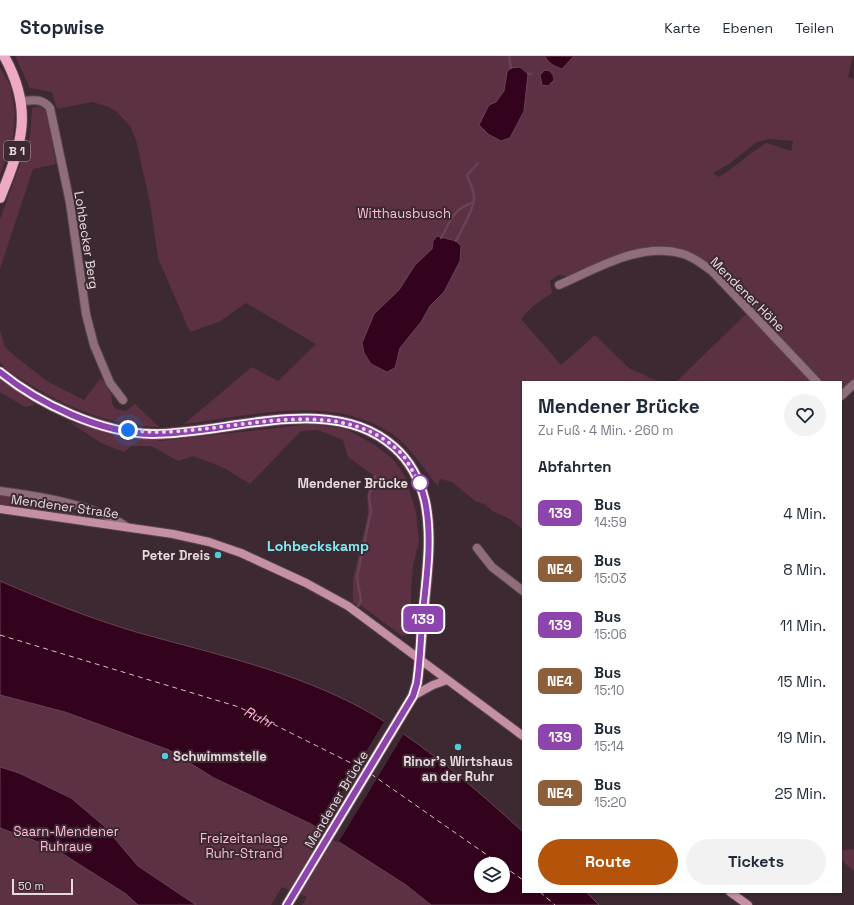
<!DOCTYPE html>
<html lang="de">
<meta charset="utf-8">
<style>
body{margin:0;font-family:"Space Grotesk",sans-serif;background:#f2f2f3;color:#1f2937;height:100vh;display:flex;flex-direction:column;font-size:15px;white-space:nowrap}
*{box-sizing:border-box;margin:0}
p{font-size:13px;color:#747a83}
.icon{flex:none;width:22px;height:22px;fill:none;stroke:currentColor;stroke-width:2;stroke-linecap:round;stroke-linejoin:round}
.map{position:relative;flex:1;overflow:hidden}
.side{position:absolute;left:522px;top:325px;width:320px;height:512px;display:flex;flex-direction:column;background:#fff;border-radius:0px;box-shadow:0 1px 3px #0004}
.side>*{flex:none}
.badge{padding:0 8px;border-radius:6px;font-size:14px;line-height:26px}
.tools{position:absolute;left:474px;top:801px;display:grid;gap:8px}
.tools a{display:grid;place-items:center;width:36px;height:36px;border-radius:50%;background:#fff;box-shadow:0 1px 3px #0004;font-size:20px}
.scale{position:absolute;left:12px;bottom:10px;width:61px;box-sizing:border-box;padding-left:4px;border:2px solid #e7d9de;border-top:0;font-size:11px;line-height:14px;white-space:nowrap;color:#e7d9de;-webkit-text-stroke:3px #3d2931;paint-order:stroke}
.you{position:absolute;width:20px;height:20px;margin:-10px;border:3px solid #fff;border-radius:50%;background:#1a73e8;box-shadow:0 0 0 6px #1a73e833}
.map>.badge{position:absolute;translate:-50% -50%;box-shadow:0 0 0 2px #fff}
h2{padding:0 16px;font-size:15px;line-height:36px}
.round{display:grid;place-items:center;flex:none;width:42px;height:42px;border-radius:21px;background:#f2f2f3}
.head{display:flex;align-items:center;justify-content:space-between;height:68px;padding:0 16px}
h1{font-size:19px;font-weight:600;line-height:30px}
.primary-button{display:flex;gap:8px;margin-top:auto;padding:8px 16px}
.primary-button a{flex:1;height:46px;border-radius:24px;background:#b45309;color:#fff;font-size:16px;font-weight:600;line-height:46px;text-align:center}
.primary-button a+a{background:#f2f2f3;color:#1f2937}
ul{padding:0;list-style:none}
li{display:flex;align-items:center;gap:12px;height:56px;padding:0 16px}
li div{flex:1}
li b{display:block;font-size:15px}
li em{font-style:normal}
li .badge{min-width:44px;font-weight:700;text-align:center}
header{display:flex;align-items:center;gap:24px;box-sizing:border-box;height:56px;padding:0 20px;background:#fff;border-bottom:1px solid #e0e1e3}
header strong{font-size:19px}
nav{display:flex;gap:22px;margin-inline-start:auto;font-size:14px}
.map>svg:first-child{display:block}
</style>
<header>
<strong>Stopwise</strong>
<nav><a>Karte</a><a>Ebenen</a><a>Teilen</a></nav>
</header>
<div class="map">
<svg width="854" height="849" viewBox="0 0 854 849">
<rect width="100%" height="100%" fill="#3d2931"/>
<!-- green -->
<g fill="#5b3143" fill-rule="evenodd">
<path d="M15,0H853L848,21L854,23V325L841,337V326H821L758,259L752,245L731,226L728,228C717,219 707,206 695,200C655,177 608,206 570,221L558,219L550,225L552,237L533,250L521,263L561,309L595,279L629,312L659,326H523V474L510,463L494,456L484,448L475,445L452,426L440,423L438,430C422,412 410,389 389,376C330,338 249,360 184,368L252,311L278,325L316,288L246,247L219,266L190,276L158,202L150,147L136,84L130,70L116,55L106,50L92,46L57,53L52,36L30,32ZM769,83L793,85L791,95L767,87C749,96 736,112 718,121L713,117L729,108L757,86Z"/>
<polygon points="0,11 11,31 15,58 13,84 0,119"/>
<polygon points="39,50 46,55 56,108 33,113 0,213 0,163 30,81 32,52"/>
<polygon points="747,257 813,326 676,326"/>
<path d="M0,274L5,291L16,301L47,325L84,344L101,322L111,338L112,348L116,353L126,355L135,348L159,371C110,370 65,351 23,324C15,319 4,314 0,305C0,297 0,283 0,274Z"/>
<polygon points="0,323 34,348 34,349 25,351 0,336"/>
<polygon points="71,367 128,380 161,385 310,368 346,373 375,389 393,403 405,420 416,456 419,485 413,510 411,535 411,567 408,578 402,580 363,551 353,547 353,523 368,458 367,439 374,420 348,401 343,384 318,374 301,375 250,428 224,412 193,400 178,405 151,390 131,390 124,396 101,387"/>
<polygon points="0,439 66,452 76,459 0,449"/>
<polygon points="0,639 65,656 169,694 214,722 311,768 340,786 481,830 520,849 302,849 307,841 282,831 271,849 0,849"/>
<polygon points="854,793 854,815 841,804 841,794"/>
</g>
<!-- water -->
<g fill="#33021c" stroke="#694256" fill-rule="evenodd">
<path d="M545,0H574L562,13C554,10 549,8 545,0Z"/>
<polygon points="520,11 528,18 524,55 510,82 501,85 488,78 479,69 489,49 496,46 504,35 507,16 511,12"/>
<polygon points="545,14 550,15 553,19 554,24 548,30 542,29 540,19"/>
<polygon points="437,180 456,185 461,190 460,205 444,236 430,250 421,266 400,292 395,312 387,316 371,308 364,297 362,287 374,258 399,234 415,209 432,193 433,185"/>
<path d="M0,525C44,544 89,562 136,576C214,598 294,615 365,654C422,686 475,732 523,776V836H586L599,849H431L406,829L311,768L214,722L169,694L65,656L0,639ZM481,808H503V830H481Z"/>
<polygon points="0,711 19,717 71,742 104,770 138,810 196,849 138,849 126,838 52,791 0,772"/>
</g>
<!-- pier -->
<polygon fill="#3d2931" points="385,664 405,676 338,787 318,775"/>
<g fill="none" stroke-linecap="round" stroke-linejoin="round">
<!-- stream -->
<g stroke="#694256" stroke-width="2.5">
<polyline points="509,0 511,12"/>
<polyline points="528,18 531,18"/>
<path d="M441,182C451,164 453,153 474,146"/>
<path d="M456,185C461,174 476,150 474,140C474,134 469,126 467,119L478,107"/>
<polyline points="358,550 361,545 357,521 371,455 369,440 375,420"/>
</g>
<!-- ferry -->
<g stroke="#f4b5ce" stroke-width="1" stroke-dasharray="5 4" stroke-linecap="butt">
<path id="s1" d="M0,579L239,651L363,713"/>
<polyline points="371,718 500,808"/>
<polyline points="503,810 523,824"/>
<polyline points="540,836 555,849"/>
</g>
<defs>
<g id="street">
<path d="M22,45C34,44 42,42 50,52L70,147L86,258L94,289L110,327L123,344"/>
<path d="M559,229C596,213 641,185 683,198C694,201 703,209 712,215L817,326"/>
<polyline points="841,340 854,328"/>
<path d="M0,435C38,440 96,449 127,471"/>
<polyline points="477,492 492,511 523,535"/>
</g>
<g id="secondary">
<polyline points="0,453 173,478 209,486 241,497 306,527 348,550 523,680"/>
<polyline points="413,640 433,629 447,624"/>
<polyline points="730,836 748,849"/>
</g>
<g id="primary">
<path d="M0,142C22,88 34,54 4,0"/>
<path d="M0,316C39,348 101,377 152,378C227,379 331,335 394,391C410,405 420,424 425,445C433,482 426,524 423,561C421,583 420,605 417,627L413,640L287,849"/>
</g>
</defs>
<!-- street casing -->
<use href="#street" stroke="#58454d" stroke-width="10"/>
<!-- secondary casing -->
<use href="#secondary" stroke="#58454d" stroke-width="10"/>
<!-- primary casing -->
<use href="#primary" stroke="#58454d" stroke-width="12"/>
<!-- street -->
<use href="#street" stroke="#8f6d7a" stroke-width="8"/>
<!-- secondary -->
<use href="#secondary" stroke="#c58fa4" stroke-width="8"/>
<!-- primary -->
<use href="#primary" stroke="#eea9c5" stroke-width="10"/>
</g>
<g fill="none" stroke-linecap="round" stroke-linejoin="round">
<defs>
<path id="line" d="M0,316C39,348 101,377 152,378C227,379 331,335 394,391C410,405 420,424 425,445C433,483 426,526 422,564C421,585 420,606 417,627L413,640L287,849"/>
</defs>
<!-- line casing -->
<use href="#line" stroke="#fff" stroke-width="9"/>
<!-- line -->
<use href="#line" stroke="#8e44ad" stroke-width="6"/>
<!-- walk -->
<path stroke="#e7d9de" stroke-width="4" stroke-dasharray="0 7.2" d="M128,374C216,387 331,329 401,397C409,406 413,418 420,427"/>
</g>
<!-- markers -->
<circle fill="#fff" stroke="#8e44ad" stroke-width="2" cx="420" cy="427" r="8"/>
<g fill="#52cbd7" stroke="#3d2931" stroke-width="1.5">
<circle cx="218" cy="499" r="4"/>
<circle cx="458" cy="691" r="4"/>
<circle cx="165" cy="700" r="4"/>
</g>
<g text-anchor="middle" stroke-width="4" stroke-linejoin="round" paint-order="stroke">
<!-- shield labels -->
<rect fill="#3d2931" stroke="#b4a4aa" stroke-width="1" x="4" y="85" width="26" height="20" rx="3"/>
<g font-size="12" font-weight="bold" fill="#e7d9de">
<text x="17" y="99">B 1</text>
</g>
<!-- park labels -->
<g font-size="13" fill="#fdbcd6" stroke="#3d2931">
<text x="404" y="162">Witthausbusch</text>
<text x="66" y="780">Saarn-Mendener<tspan x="66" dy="15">Ruhraue</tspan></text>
<text x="244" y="787">Freizeitanlage<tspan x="244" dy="15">Ruhr-Strand</tspan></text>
</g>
<!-- street labels -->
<g font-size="13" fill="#e7d9de" stroke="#3d2931">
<text transform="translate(87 184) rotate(81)" y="5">Lohbecker Berg</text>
<text transform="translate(748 238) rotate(45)" y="5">Mendener Höhe</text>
<text transform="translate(65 450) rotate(8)" y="5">Mendener Straße</text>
<text transform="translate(336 743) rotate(-59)" y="5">Mendener Brücke</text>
</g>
<!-- stop labels -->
<g font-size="13" font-weight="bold" fill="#e7d9de" stroke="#3d2931" text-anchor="end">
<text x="408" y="432">Mendener Brücke</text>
</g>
<!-- poi labels -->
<g font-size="13" font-weight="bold" fill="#e7d9de" stroke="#3d2931" text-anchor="end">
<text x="210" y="504">Peter Dreis</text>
<text x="173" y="705" text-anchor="start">Schwimmstelle</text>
<text x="458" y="710" text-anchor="middle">Rinor's Wirtshaus<tspan x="458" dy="15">an der Ruhr</tspan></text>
</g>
<!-- neighbourhood labels -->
<g font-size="14" font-weight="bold" fill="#80ebf5" stroke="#3d2931">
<text x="318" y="495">Lohbeckskamp</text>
</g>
<!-- water labels -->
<g font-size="14" font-style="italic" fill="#f4b5ce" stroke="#3d2931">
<text dy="5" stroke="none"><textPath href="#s1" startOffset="272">Ruhr</textPath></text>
</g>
</g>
</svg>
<div class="tools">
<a><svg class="icon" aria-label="layers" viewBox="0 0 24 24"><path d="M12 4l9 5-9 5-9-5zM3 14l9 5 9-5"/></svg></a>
</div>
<div class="scale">50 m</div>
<div class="you" style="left:128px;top:374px"></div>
<b class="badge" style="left:423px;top:563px;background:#8e44ad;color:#fff">139</b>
<section class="side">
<div class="head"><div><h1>Mendener Brücke</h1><p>Zu Fuß · 4 Min. · 260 m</p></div><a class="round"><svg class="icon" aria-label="heart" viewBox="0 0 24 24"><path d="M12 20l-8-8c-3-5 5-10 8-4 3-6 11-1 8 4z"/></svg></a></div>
<h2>Abfahrten</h2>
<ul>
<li><span class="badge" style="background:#8e44ad;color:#fff">139</span><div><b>Bus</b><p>14:59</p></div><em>4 Min.</em></li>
<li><span class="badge" style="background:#8b5e3c;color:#fff">NE4</span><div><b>Bus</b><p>15:03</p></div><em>8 Min.</em></li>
<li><span class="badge" style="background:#8e44ad;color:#fff">139</span><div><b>Bus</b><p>15:06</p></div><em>11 Min.</em></li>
<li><span class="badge" style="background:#8b5e3c;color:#fff">NE4</span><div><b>Bus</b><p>15:10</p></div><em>15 Min.</em></li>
<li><span class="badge" style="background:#8e44ad;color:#fff">139</span><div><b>Bus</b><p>15:14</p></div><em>19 Min.</em></li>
<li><span class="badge" style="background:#8b5e3c;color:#fff">NE4</span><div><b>Bus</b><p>15:20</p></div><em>25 Min.</em></li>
</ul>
<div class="primary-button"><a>Route</a><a>Tickets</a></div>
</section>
</div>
